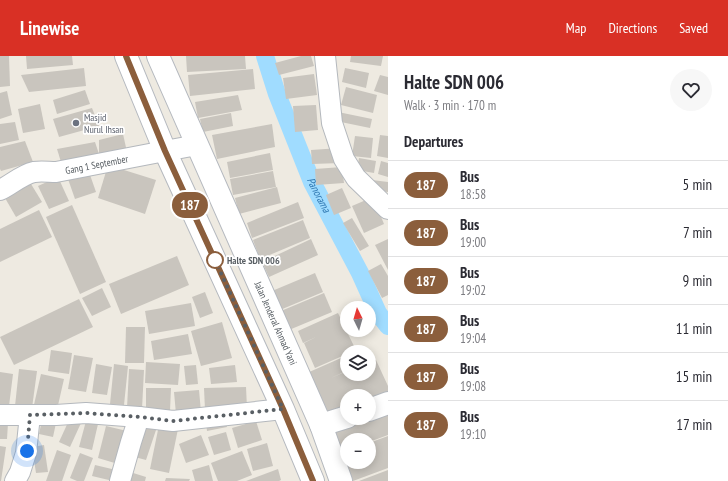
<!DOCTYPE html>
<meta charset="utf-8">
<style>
body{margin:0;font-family:"PT Sans Narrow",sans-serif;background:#f7f7f7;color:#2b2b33;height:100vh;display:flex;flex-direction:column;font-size:15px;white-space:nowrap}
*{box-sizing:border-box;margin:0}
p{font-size:13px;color:#7c7c81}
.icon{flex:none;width:22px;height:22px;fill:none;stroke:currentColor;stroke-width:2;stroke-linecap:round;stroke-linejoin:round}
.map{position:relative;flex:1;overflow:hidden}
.panel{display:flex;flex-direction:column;background:#fff;width:340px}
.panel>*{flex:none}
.badge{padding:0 8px;border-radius:13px;font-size:14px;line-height:26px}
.needle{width:26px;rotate:355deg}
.controls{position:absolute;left:340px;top:245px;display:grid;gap:8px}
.controls a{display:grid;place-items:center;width:36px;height:36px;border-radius:50%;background:#fff;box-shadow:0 2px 10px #0003;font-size:20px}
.you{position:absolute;width:20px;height:20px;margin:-10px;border:3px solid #fff;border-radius:50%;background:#1a73e8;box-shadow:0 0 0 6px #1a73e833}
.map>.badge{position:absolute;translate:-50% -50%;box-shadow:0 0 0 2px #fff}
h2{padding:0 16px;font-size:15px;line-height:36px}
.round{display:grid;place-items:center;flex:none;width:42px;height:42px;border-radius:21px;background:#f7f7f7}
.summary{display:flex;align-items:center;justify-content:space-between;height:68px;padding:0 16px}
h1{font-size:19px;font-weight:700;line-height:30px}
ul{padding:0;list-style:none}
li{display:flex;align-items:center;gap:12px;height:48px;padding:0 16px;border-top:1px solid #e1e1e2}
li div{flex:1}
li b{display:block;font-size:15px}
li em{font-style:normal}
li .badge{min-width:44px;font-weight:700;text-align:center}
header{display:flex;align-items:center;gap:24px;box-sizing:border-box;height:56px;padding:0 20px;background:#d93025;color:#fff}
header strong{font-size:19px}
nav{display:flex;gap:22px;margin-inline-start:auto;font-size:14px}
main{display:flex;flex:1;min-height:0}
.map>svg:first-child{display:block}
</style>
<header>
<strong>Linewise</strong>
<nav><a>Map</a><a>Directions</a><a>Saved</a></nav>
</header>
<main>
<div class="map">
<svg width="388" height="425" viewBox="0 0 388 425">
<rect width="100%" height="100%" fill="#eeeae1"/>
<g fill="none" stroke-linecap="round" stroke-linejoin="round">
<!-- canal -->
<path stroke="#a0dcff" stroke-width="18" id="s1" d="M265,0L277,38L312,126L360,217L378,257L388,270"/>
</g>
<!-- building -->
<g fill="#c9c5be">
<polygon points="0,0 9,0 10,30 0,31"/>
<polygon points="26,0 72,0 73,9 27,13"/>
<polygon points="186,0 245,0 246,13 187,16"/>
<polygon points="301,0 311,0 314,10 279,19 275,7"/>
<polygon points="351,0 383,0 381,10 350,6"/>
<polygon points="84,12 86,30 29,36 21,19"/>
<polygon points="345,12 369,17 366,32 342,26"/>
<polygon points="253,13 255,33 190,40 188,19"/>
<polygon points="314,18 317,39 286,43 283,22"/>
<polygon points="380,19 388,21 388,39 374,35"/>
<polygon points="346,31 377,39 373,57 341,49"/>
<polygon points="85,34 90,48 57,58 53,44"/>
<polygon points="7,35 12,59 0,63 0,37"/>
<polygon points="238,39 242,54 198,62 195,46"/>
<polygon points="40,48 45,73 23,77 18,53"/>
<polygon points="316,49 318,74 295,76 293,50"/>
<polygon points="92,52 99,70 59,81 53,63"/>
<polygon points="338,56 372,63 370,72 336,65"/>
<polygon points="231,57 233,70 203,76 200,63"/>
<polygon points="15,66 19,84 0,88 0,68"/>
<polygon points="272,68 275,91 217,103 212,79"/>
<polygon points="123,78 127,96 99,98 99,84"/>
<polygon points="380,79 388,80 388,102 377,100"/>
<polygon points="355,80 373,82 371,102 352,100"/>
<polygon points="25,85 33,106 1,115 0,113 0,91"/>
<polygon points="95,86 99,98 61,106 57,93"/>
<polygon points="340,92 341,107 312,108 311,94"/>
<polygon points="270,97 273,114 230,122 227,106"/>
<polygon points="359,102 376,105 374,117 357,114"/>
<polygon points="381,105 388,107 388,121 378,118"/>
<polygon points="108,109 156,124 145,158 98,142"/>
<polygon points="342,111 344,127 316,129 315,113"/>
<polygon points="273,115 276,131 233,139 230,123"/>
<polygon points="89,116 96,136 75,143 68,123"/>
<polygon points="58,121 69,145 49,153 38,130"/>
<polygon points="372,124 388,126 388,136 371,134"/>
<polygon points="31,128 42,146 16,161 5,142"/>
<polygon points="277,131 281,147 239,158 235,142"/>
<polygon points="342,132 351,152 334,159 326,139"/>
<polygon points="373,141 384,168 364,177 352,150"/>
<polygon points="298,146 304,162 252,182 247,167"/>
<polygon points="72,149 106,226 80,238 46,161"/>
<polygon points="39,154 52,181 0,206 0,173"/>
<polygon points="352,162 369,190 360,195 343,167"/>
<polygon points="303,164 310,182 260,203 253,184"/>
<polygon points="311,183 318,199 269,221 262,206"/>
<polygon points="388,183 388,214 375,189"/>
<polygon points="177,200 189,229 121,258 109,228"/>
<polygon points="381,208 388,220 388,239 382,242 368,215"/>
<polygon points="315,217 323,236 280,254 272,235"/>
<polygon points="102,232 111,251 92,260 82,242"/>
<polygon points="205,236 213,257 200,262 192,241"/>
<polygon points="324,237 332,256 289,274 281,255"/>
<polygon points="79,243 93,271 14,309 0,281"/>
<polygon points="191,247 195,270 149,278 145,255"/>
<polygon points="338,257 350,282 316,297 350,282 356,294 352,296 347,296 347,298 315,312 304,287 316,281 303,287 298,275"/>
<polygon points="222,266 232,302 201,310 191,275"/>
<polygon points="126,271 145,271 144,307 125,307"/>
<polygon points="188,278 192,298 154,304 151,285"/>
<polygon points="51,294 72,297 69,318 48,315"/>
<polygon points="74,299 93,302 86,336 68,333"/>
<polygon points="341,302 346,315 331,322 347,315 347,318 369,318 369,307 376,304 388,330 388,343 369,350 369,340 347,340 347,357 328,364 307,317"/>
<polygon points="146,306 180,308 178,329 145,327"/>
<polygon points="96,308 112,311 107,339 92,337"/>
<polygon points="114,308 128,310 124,349 110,348"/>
<polygon points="196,309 198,328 186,329 184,310"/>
<polygon points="235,309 237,326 211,328 209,312"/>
<polygon points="19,313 37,315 32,352 15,350"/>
<polygon points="129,313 144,314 142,353 127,352"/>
<polygon points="0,316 13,318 8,358 0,357"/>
<polygon points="41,318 64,323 56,358 33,353"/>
<polygon points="246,331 247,352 205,354 204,332"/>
<polygon points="146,332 171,332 170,355 146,355"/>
<polygon points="199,334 201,356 176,358 174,336"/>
<polygon points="388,349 388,379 369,386 369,384 347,384 347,394 342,396 331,368 348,362 369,362"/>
<polygon points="70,362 81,367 70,391 59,386"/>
<polygon points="225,363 227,371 207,375 206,367"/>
<polygon points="42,364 56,367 53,381 39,378"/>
<polygon points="86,365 98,368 92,394 79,391"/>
<polygon points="256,365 262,384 238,392 232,372"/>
<polygon points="0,366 8,367 7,383 0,383"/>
<polygon points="140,369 156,374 146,404 131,400"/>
<polygon points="159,369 178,373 169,417 150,413"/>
<polygon points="106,370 127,375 118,408 98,402"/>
<polygon points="226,376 231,394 214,399 208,381"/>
<polygon points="201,379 209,399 186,407 179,388"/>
<polygon points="388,380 388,412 353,425 343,397 347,395 347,406 369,406 369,387"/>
<polygon points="267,387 273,410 253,415 247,393"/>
<polygon points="44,389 48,416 36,417 32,391"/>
<polygon points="0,390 6,391 1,425 0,425"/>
<polygon points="57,394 71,399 62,425 46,425"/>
<polygon points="242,395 252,419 237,425 218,425 211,407"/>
<polygon points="80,397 93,402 84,425 77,425 70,422"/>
<polygon points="95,409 116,414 113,425 92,420"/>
<polygon points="209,409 213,425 195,425 192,414"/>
<polygon points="278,413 281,424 279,425 246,425"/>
<polygon points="388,414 388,425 359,425"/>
<polygon points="130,416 146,421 145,425 127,425"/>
<polygon points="166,422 190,423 189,425 165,425"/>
</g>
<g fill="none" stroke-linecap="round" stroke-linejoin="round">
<defs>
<g id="minor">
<polyline points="325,0 332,67 344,103 356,122 388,153"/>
<path id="s2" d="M0,134C11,129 21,119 34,116C41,115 49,116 56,116L165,95L197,89"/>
<polyline points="0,359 56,359 86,357 139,361 173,365 283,353"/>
<polyline points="15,425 20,416 26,397 30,359"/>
<polyline points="120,425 131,386 139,361"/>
</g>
<g id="tertiary">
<polyline points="369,354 388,347"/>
<polyline points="321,369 347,361"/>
</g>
<g id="secondary">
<polyline points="126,0 165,95 283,353 313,425"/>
<path id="s3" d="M158,0L321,369L341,425"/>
</g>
</defs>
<!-- minor casing -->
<use href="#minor" stroke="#b4b8bd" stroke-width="22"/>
<!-- tertiary casing -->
<use href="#tertiary" stroke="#b4b8bd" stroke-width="24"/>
<!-- secondary casing -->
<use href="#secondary" stroke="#b5b9bf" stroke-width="24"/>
<!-- minor -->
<use href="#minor" stroke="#fff" stroke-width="20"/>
<!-- tertiary -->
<use href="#tertiary" stroke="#fff" stroke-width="22"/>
<!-- secondary -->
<use href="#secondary" stroke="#fff" stroke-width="22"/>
</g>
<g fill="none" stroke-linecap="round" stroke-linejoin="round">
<defs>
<polyline id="line" points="126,0 165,95 283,353 313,425"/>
</defs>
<!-- line casing -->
<use href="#line" stroke="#fff" stroke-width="9"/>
<!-- line -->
<use href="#line" stroke="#8b5e3c" stroke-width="6"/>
<!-- walk -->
<polyline stroke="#595f64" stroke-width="4" stroke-dasharray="0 7.2" points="27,395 30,359 86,357 140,361 173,365 283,353 215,204"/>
</g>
<!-- markers -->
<circle fill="#6b7280" stroke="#fff" stroke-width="1.5" cx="76" cy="67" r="4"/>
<circle fill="#fff" stroke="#8b5e3c" stroke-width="2" cx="215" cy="204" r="8"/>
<g text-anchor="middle" stroke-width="3.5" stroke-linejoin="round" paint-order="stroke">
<!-- worship labels -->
<g font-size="10" fill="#5b616d" stroke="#fff" text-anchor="start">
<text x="84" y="65">Masjid<tspan x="84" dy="12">Nurul Ihsan</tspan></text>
</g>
<!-- street labels -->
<g font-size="10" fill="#595f64" stroke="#fff">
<text dy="4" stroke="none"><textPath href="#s2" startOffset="102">Gang 1 September</textPath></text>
<text dy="4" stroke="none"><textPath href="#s3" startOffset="292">Jalan Jenderal Ahmad Yani</textPath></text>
</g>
<!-- stop labels -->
<g font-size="10" font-weight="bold" fill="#595f64" stroke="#fff" text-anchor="start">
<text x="227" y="208">Halte SDN 006</text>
</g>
<!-- water labels -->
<g font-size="11" font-style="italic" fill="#3179b2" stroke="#fff">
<text dy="4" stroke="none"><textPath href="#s1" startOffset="149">Panorama</textPath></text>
</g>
</g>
</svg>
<div class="controls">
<a><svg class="needle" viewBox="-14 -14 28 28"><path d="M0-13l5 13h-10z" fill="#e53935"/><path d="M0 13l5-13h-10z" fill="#7c7c81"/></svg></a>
<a><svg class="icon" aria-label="layers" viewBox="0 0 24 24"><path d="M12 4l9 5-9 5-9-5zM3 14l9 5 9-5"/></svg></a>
<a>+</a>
<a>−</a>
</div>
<div class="you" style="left:27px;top:395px"></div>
<b class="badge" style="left:190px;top:149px;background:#8b5e3c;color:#fff">187</b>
</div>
<section class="panel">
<div class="summary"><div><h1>Halte SDN 006</h1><p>Walk · 3 min · 170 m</p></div><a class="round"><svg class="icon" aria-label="heart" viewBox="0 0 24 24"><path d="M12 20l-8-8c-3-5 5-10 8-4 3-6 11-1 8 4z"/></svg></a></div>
<h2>Departures</h2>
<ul>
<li><span class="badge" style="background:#8b5e3c;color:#fff">187</span><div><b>Bus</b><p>18:58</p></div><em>5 min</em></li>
<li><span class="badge" style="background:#8b5e3c;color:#fff">187</span><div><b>Bus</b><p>19:00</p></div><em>7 min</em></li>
<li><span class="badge" style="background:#8b5e3c;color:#fff">187</span><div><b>Bus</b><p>19:02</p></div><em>9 min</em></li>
<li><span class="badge" style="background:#8b5e3c;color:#fff">187</span><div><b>Bus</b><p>19:04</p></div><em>11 min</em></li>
<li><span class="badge" style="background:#8b5e3c;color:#fff">187</span><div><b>Bus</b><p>19:08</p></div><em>15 min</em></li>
<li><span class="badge" style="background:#8b5e3c;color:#fff">187</span><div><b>Bus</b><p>19:10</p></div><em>17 min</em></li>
</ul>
</section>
</main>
